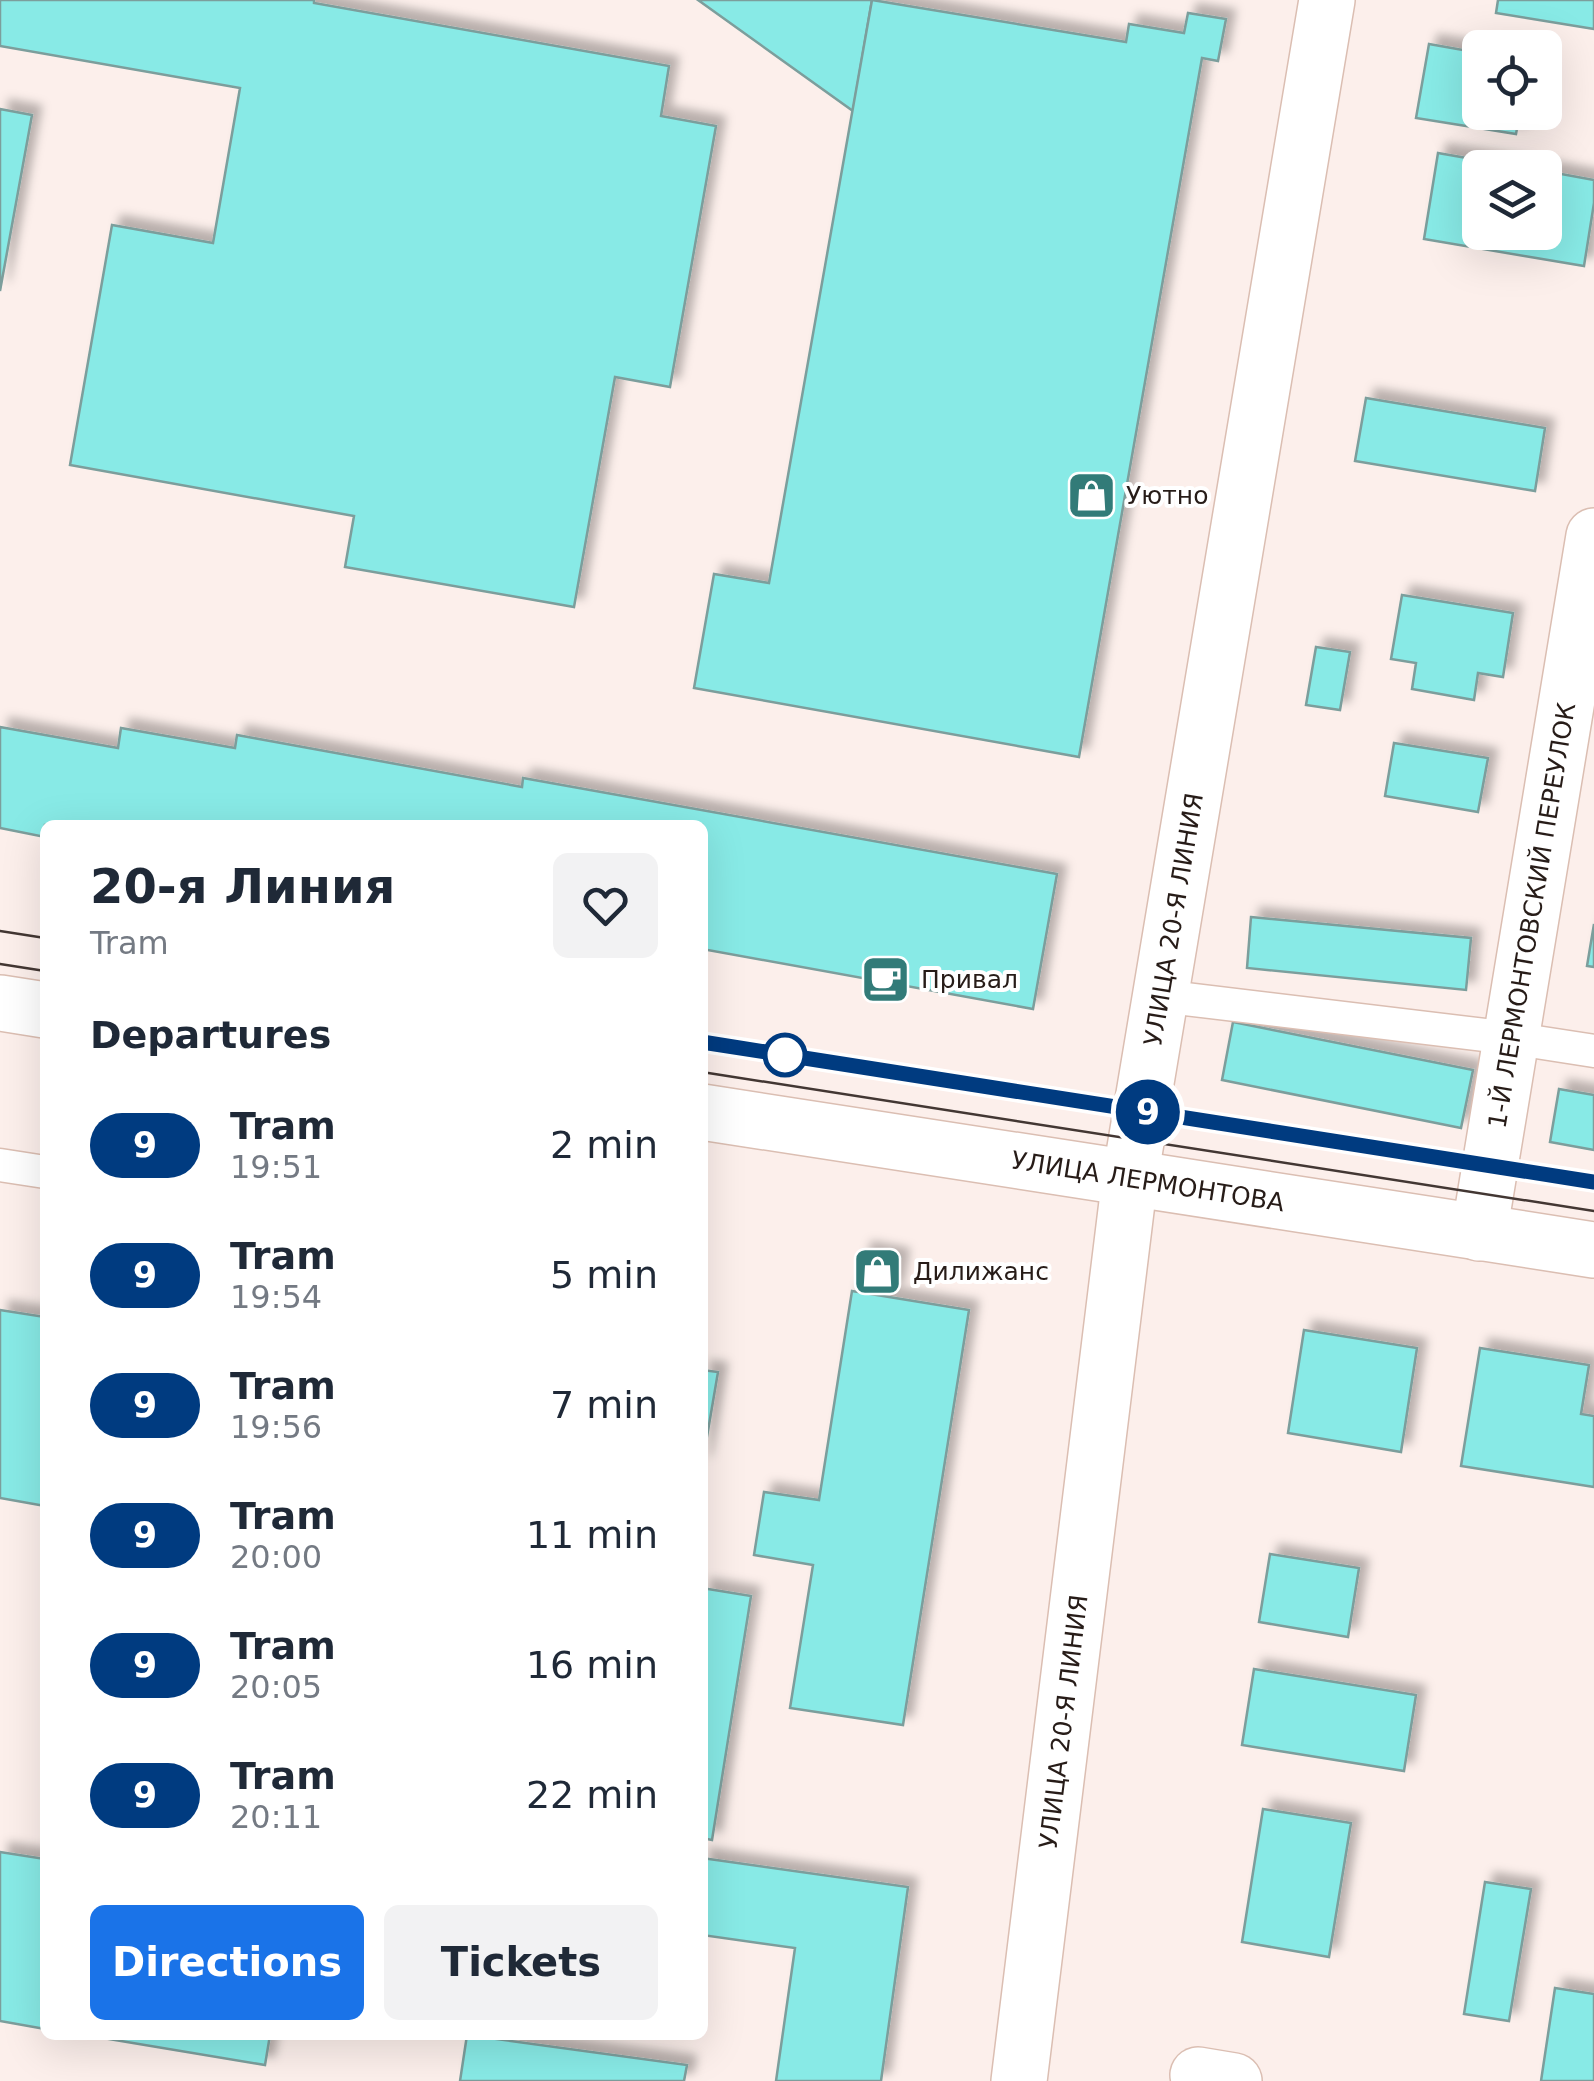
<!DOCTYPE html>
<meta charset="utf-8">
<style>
body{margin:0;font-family:"DejaVu Sans",sans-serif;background:#f2f2f3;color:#1f2937;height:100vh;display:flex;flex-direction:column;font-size:38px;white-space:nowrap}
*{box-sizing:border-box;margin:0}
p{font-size:32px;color:#747a83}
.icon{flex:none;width:55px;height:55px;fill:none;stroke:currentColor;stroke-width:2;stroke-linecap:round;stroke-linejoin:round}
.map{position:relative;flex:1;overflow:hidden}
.drawer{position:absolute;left:40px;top:820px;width:668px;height:1220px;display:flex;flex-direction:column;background:#fff;border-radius:15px;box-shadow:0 10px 40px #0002}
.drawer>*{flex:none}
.badge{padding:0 20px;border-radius:32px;font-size:35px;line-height:65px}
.buttons{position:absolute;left:1462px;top:30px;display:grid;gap:20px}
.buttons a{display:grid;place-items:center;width:100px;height:100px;border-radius:15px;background:#fff;box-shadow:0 10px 40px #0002;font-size:50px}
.map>.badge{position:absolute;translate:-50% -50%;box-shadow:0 0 0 5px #fff}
h2{padding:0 50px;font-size:38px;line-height:90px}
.round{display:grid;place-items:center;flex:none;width:105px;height:105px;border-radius:15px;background:#f2f2f3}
.head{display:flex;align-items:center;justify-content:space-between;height:170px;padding:0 50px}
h1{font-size:48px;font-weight:700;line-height:75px}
.action{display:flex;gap:20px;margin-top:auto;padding:20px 50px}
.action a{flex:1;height:115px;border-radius:15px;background:#1a73e8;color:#fff;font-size:40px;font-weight:700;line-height:115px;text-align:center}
.action a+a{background:#f2f2f3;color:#1f2937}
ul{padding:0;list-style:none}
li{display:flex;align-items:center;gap:30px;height:130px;padding:0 50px}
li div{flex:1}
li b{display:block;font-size:38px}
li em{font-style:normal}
li .badge{min-width:110px;font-weight:700;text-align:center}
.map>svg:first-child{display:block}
</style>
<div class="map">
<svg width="1594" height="2081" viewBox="0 0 1594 2081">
<defs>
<filter id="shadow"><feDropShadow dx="9" dy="-9" stdDeviation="5" flood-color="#0004"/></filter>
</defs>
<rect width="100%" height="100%" fill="#fcefeb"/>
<!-- building -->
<g fill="#88eae6" stroke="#7c9e9c" stroke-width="2.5" filter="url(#shadow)">
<polygon points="0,0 314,0 314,3 669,66 661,116 716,126 670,387 615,377 574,607 345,567 354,516 70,465 112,225 213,243 240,88 0,46"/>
<polygon points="698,0 872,0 853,111"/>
<polygon points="872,0 1126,42 1129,24 1184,33 1188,13 1226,19 1218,61 1202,58 1079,757 694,688 714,574 769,583"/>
<polygon points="1498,0 1594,0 1594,29 1496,13"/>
<polygon points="1429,44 1480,53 1480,112 1520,112 1516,134 1416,118"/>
<polygon points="0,109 32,115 0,291"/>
<polygon points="1438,153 1524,168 1480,168 1480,232 1545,232 1545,171 1594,180 1594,203 1584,266 1424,239"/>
<polygon points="1366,398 1545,428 1535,491 1355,461"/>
<polygon points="1402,595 1513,613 1503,677 1478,673 1474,700 1412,689 1416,663 1391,659"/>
<polygon points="1316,647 1350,652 1340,710 1306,705"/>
<polygon points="0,727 118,748 121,728 235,748 237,735 522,787 523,778 1057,874 1033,1009 702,949 702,825 45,825 45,837 0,828"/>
<polygon points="1394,743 1488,758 1478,812 1385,796"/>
<polygon points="1251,917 1471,938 1466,990 1247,968"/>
<polygon points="1594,924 1594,967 1587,966"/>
<polygon points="1233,1022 1473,1070 1461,1128 1222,1080"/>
<polygon points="1559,1089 1594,1095 1594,1150 1550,1142"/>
<polygon points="863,1251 900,1258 894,1292 857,1284"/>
<polygon points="852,1291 969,1310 903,1725 790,1708 813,1565 754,1555 764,1492 819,1500"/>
<polygon points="0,1310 45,1317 45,1506 0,1498"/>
<polygon points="1304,1330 1417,1348 1401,1452 1288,1433"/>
<polygon points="1480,1348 1589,1365 1581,1414 1594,1416 1594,1487 1461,1466"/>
<polygon points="702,1370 718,1372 702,1466"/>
<polygon points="1270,1554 1359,1568 1348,1637 1259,1622"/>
<polygon points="702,1588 751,1596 712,1840 702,1838"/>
<polygon points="1254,1669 1416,1695 1404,1771 1242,1745"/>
<polygon points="1263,1809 1351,1823 1329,1957 1242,1942"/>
<polygon points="0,1852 45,1859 45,2029 0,2021"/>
<polygon points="702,1858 908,1887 881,2081 776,2081 795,1948 702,1935"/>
<polygon points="1485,1882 1531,1889 1509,2021 1464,2014"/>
<polygon points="1555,1988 1594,1994 1594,2081 1541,2081"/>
<polygon points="85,2035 270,2035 265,2065"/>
<polygon points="467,2035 687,2065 684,2081 460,2081"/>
</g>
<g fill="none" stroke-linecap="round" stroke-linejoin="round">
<defs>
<g id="service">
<polyline points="1160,996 1510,1038 1594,1051"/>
<polyline points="0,1165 45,1172"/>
</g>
<g id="minor">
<path id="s1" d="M1479,1233L1594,536"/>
<polyline points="1198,2075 1234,2081"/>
</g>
<g id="tertiary">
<polyline points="0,1003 45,1010"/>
<polyline points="702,1112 1130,1178"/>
</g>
<g id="secondary">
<polyline points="1130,1178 1594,1250"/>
<path id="s2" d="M1019,2081L1130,1178L1327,0"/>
</g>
</defs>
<!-- service casing -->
<use href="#service" stroke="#dbbeb2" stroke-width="35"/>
<!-- minor casing -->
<use href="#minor" stroke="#dbbeb2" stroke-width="58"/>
<!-- tertiary casing -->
<use href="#tertiary" stroke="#dbbeb2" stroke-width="58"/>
<!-- secondary casing -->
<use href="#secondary" stroke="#dbbeb2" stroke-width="58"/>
<!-- service -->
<use href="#service" stroke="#fff" stroke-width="32"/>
<!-- minor -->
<use href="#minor" stroke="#fff" stroke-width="55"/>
<!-- tertiary -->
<use href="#tertiary" stroke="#fff" stroke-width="55"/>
<!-- secondary -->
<use href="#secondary" stroke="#fff" stroke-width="55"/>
<!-- tram -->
<g stroke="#433733" stroke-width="2.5">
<polyline points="0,931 45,938"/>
<polyline points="0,964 45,971"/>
<polyline points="702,1042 1594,1182"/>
<polyline points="702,1072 1594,1211"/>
</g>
</g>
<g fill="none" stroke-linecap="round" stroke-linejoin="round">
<defs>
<polyline id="line" points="702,1042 1594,1182"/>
</defs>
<!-- line casing -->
<use href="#line" stroke="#fff" stroke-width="22"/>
<!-- line -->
<use href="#line" stroke="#003b80" stroke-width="15"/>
</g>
<!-- icons -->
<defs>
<symbol id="shop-square" viewBox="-11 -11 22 22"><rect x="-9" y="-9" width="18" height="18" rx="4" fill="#327b78" stroke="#fff"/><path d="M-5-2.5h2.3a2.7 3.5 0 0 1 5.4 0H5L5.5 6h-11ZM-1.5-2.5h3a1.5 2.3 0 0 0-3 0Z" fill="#fff"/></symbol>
<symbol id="cafe-square" viewBox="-11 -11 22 22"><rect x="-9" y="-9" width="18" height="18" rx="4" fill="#327b78" stroke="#fff"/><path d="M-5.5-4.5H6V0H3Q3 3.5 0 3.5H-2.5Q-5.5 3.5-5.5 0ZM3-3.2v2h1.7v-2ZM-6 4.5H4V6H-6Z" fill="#fff"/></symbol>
</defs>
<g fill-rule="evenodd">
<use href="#shop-square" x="1064" y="468" width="55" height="55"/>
<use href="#cafe-square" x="858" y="952" width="55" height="55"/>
<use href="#shop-square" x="850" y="1244" width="55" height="55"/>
</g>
<!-- markers -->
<circle fill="#fff" stroke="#003b80" stroke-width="5" cx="785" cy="1055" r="20"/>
<g text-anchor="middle" stroke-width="8" stroke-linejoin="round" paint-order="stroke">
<!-- poi labels -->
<g font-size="25" fill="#271c18" stroke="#fff" text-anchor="start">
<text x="1126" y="504">Уютно</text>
<text x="921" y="988">Привал</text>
<text x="913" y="1280">Дилижанс</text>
</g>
<!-- street labels -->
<g font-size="25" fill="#271c18" stroke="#fff">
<text dy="9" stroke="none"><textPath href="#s1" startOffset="322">1-Й ЛЕРМОНТОВСКИЙ ПЕРЕУЛОК</textPath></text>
<text dy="9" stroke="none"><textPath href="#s2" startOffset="1172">УЛИЦА 20-Я ЛИНИЯ</textPath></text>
<text transform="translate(1148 1181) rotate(9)" y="9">УЛИЦА ЛЕРМОНТОВА</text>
<text dy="9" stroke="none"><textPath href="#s2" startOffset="362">УЛИЦА 20-Я ЛИНИЯ</textPath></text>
</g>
</g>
</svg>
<div class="buttons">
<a><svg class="icon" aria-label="locate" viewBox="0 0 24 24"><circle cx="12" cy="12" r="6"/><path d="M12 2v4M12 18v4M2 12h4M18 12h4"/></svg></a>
<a><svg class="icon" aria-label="layers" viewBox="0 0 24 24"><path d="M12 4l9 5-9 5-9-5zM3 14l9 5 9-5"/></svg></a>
</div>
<b class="badge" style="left:1148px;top:1112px;background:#003b80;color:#fff">9</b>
<section class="drawer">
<div class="head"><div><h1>20-я Линия</h1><p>Tram</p></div><a class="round"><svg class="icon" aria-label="heart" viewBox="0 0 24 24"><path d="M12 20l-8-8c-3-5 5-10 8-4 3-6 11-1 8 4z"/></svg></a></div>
<h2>Departures</h2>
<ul>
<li><span class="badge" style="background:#003b80;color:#fff">9</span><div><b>Tram</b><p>19:51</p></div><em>2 min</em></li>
<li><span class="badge" style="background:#003b80;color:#fff">9</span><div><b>Tram</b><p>19:54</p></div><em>5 min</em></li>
<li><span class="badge" style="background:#003b80;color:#fff">9</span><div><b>Tram</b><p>19:56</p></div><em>7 min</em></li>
<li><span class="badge" style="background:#003b80;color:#fff">9</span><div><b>Tram</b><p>20:00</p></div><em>11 min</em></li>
<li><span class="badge" style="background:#003b80;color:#fff">9</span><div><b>Tram</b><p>20:05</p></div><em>16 min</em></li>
<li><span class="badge" style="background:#003b80;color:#fff">9</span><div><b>Tram</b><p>20:11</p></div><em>22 min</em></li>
</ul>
<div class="action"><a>Directions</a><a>Tickets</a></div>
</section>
</div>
